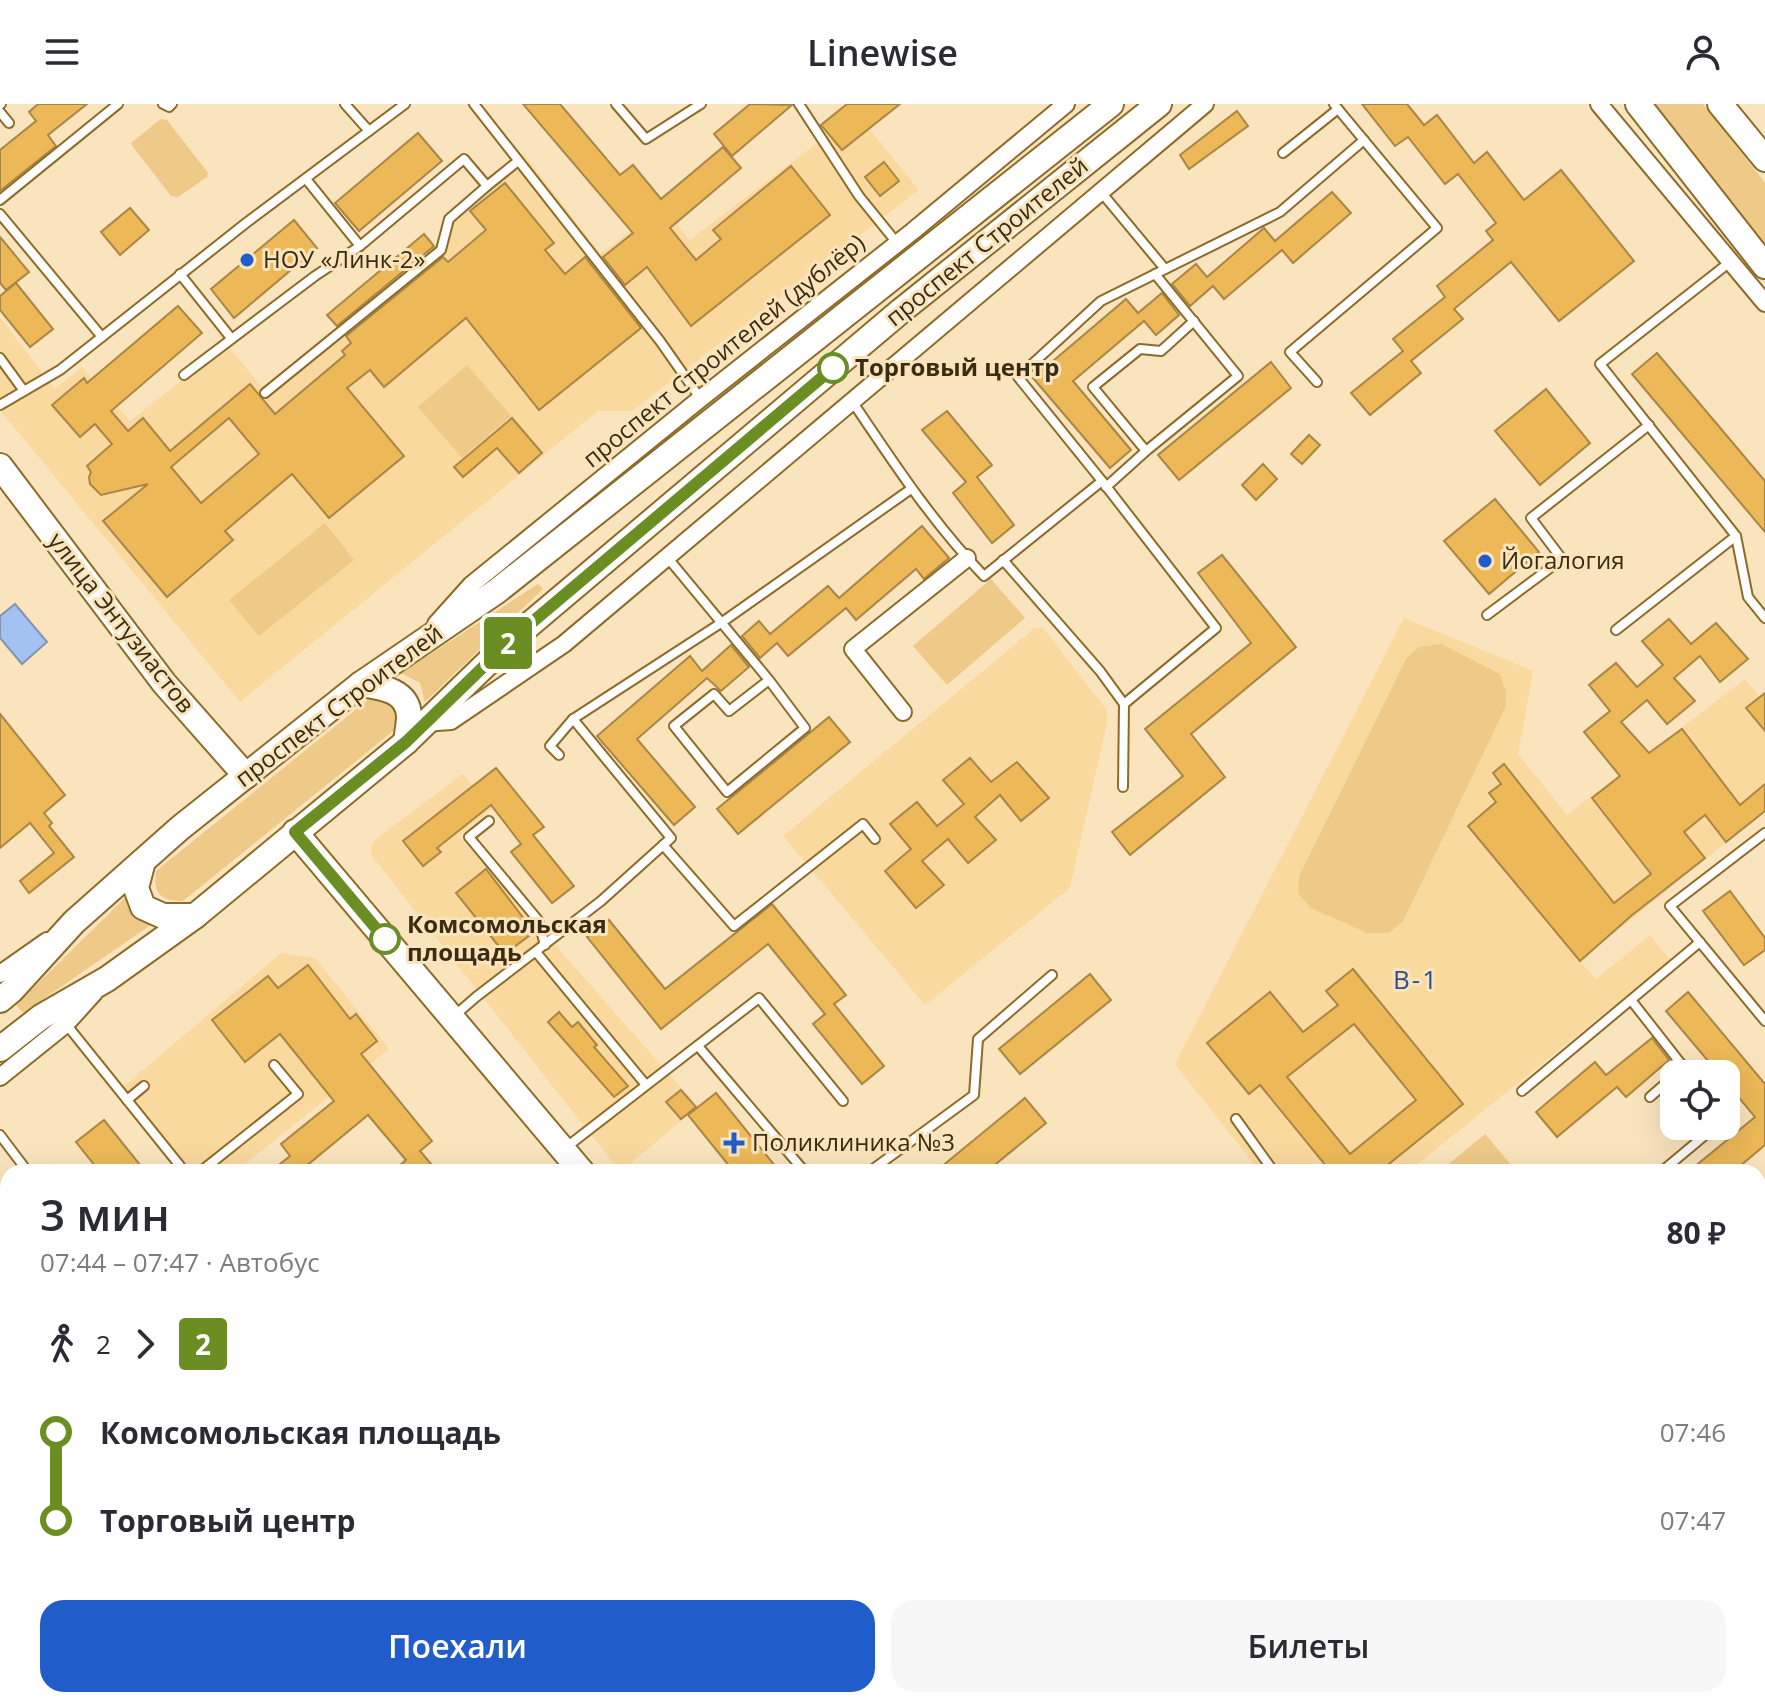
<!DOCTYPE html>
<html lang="ru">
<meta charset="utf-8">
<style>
body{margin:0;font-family:"Open Sans",sans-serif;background:#f7f7f7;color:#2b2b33;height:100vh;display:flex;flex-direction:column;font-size:30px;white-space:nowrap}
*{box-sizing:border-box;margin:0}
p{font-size:26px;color:#7c7c81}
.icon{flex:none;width:44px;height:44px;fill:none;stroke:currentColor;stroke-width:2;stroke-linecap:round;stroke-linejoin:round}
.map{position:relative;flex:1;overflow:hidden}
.drawer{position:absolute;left:0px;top:1060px;width:1766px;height:544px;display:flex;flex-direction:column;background:#fff;border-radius:24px 24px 0 0;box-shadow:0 8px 32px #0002}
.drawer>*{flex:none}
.badge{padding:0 16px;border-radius:6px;font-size:28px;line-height:52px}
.fabs{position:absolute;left:1660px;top:956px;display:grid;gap:16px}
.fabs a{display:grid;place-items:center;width:80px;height:80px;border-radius:16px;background:#fff;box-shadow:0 8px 32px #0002;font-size:40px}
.map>.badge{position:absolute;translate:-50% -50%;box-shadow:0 0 0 4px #fff}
.legs{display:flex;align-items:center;gap:12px;height:88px;padding:0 40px;font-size:26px}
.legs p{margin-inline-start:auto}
.overview{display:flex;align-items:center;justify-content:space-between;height:136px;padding:0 40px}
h1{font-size:44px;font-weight:600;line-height:60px}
.button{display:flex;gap:16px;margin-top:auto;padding:16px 40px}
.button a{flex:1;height:92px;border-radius:24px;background:#215dca;color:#fff;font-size:32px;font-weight:600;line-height:92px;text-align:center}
.button a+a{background:#f7f7f7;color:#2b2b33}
ul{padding:0 40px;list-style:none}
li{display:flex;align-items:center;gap:28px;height:88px;font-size:30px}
li i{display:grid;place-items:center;width:12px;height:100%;margin:0 10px;background:currentColor}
li i::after{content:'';width:20px;height:20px;margin:-10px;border:6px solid;border-radius:50%;background:#fff}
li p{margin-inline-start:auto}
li:first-child i{background:linear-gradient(#0000 50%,currentColor 0)}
li:last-child i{background:linear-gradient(currentColor 50%,#0000 0)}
header{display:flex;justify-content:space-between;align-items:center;height:104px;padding:0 40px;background:#fff;font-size:36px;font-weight:600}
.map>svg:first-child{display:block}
</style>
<header><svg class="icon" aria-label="menu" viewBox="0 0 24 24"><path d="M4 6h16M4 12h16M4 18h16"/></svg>Linewise<svg class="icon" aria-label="person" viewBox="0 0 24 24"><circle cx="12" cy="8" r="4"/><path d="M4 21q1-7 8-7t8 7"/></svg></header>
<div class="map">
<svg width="1765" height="1604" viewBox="0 0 1765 1604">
<rect width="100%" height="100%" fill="#fae4bd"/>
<!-- built -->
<g fill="#fad99f">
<polygon points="856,9 919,86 632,307 598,307 240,598 0,306 0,214 55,285 82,263 130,317 227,241 263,284 435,143 449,107 523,49 601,150 662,102 690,136"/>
<polygon points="1404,514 1533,567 1518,650 1567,711 1745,575 1765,599 1765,707 1580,857 1596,875 1650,831 1670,856 1408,1068 1260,1068 1175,960"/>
<polygon points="1035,524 1043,524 1107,606 1107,619 1070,784 925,901 783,732"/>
<polygon points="463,670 492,704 459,732 698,1003 620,1068 372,752 371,744 375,736"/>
<polygon points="281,849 315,854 389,945 235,1068 191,1068 123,983"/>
<polygon points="1306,1596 1451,1596 1440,1604 1312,1604"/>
</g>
<!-- green -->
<g fill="#eec988">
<polygon points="1649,0 1703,0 1765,79 1765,142"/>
<polygon points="161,15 167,16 208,69 207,73 178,93 171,92 131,40 132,38"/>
<polygon points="467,261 511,312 462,354 418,303"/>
<polygon points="325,419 354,456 259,532 229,496"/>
<polygon points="991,475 1025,514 947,581 913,542"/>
<polygon points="538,480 543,485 425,598 420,579 401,569"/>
<polygon points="1441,540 1500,570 1506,588 1505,604 1403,817 1389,829 1367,829 1311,804 1298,789 1299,773 1406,555 1419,543"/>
<path d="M383,591L399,608L397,624L183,797C160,797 153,789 156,767L369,595L373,592Z"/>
<polygon points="129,790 155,818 23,909 16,901"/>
<polygon points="1485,1030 1517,1068 1439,1068"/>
<polygon points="432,1596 925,1596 932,1604 422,1604"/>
</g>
<!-- water -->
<polygon fill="#a4c1f3" stroke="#8494af" stroke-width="2" points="15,500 47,538 22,560 0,534 0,512"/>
<!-- building -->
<g fill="#edb958" stroke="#a98645" stroke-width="2" fill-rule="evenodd">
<polygon points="38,0 87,0 48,31 56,42 0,87 0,46 36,17 29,8"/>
<polygon points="523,0 560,0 620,71 633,61 661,95 723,43 741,64 670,124 696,156 721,135 713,126 791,62 830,111 691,222 647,163 625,181 603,153 633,129"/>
<polygon points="750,0 792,1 732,52 714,30"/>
<polygon points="847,0 900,0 842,46 821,21"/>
<polygon points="1362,0 1407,0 1424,21 1437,11 1474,59 1487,48 1524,96 1561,66 1634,157 1559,217 1511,158 1454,205 1463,215 1411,257 1421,269 1370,311 1351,289 1403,247 1393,235 1445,193 1437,182 1493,136 1486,127 1496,119 1458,70 1445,80 1408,33 1395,42"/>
<polygon points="1237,7 1248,22 1189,65 1180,51"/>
<polygon points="418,29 442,57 359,127 335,99"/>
<polygon points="884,58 899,77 880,92 865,73"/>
<path d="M505,79L554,139L545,146L565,170L585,153L641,224L539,306L466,214L384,283L370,266L347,284L404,352L329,414L292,370L225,427L233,436L167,493L103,417L148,380L101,391L90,380L89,373L91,368L87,362L112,340L95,320L80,333L52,301L84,274L87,279L178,202L202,229L111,307L128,327L143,314L170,347L250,280L275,310L345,251L342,247L351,239L346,232L443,153L448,158L486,126L470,107ZM229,314L259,350L201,399L171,363Z"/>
<polygon points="1332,88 1351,109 1293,159 1282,146 1224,195 1213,182 1190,202 1172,180 1196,160 1207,173 1264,124 1275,137"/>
<polygon points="130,104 149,126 120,151 101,128"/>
<polygon points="294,116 317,144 234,214 211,185"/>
<polygon points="424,130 434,142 337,222 327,211"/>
<polygon points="0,133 29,168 6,186 0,179"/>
<polygon points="16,179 53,225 30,243 0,206 0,192"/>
<polygon points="1162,189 1179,211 1156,231 1144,217 1073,277 1131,346 1110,364 1033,274 1126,195 1138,209"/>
<polygon points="1657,249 1765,377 1765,428 1632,270"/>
<polygon points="1271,258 1291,284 1179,376 1158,351"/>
<polygon points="1546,285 1590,339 1540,381 1495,327"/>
<polygon points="947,307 992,361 977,373 1014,421 992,439 953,389 966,378 922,326"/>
<polygon points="512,314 542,349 519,369 497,344 463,373 454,363"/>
<polygon points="1309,331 1320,341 1302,360 1291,350"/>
<polygon points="1263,360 1277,375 1256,396 1242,381"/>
<polygon points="1495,395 1539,448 1489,490 1444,437"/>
<polygon points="922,422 949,454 924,475 916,465 856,516 846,504 788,552 777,539 760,554 742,532 759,517 770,530 828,482 839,494"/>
<polygon points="1222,451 1296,543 1191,630 1225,673 1130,751 1112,728 1183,672 1145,625 1251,539 1198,469"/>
<polygon points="1669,515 1691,540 1716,519 1748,555 1720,578 1700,552 1674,574 1695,597 1667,620 1647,596 1621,618 1649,649 1682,625 1740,701 1765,680 1765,707 1726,738 1705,711 1684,728 1705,754 1631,812 1580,857 1468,722 1496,698 1489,689 1501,680 1493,669 1504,660 1614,799 1651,770 1592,694 1620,672 1584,628 1610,607 1589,581 1616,559 1637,583 1663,561 1642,537"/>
<polygon points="731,541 749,563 721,587 707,574 637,635 695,703 674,721 597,632 690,552 702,567"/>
<polygon points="1765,589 1765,627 1746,604"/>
<polygon points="0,610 65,691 44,709 52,719 49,722 74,753 29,789 20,777 54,749 30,719 0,744"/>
<polygon points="829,613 850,638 738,730 717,705"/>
<polygon points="970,654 991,678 1017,658 1049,694 1021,717 1000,691 975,713 996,736 968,759 948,735 922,757 944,781 916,804 885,767 911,745 890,720 917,698 937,722 964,700 943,676"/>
<polygon points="496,664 544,723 533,731 574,782 552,799 511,748 521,740 491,701 437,744 441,748 423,762 403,737"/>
<polygon points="486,765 534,828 505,850 456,789"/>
<polygon points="1730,787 1765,834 1765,846 1744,861 1703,807"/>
<polygon points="772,800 846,891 834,900 884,962 862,980 813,920 825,910 768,840 661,925 587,833 609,816 665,885"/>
<polygon points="308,861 350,915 356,910 377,937 361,950 432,1037 420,1047 438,1068 392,1068 406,1056 368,1011 299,1068 270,1068 290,1052 281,1040 334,997 280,930 245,958 212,916 268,872 278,884"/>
<path d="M1353,865L1463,1000L1379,1068H1331L1260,981L1249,990L1207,939L1270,888L1303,928L1338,901L1326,887ZM1354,920L1416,996L1350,1050L1287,973Z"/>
<polygon points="1090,870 1111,896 1020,970 999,945"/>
<polygon points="1688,888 1765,980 1765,1041 1733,1068 1688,1068 1755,1013 1726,978 1726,970 1719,970 1666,907"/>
<polygon points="559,908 572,923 578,918 597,941 594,943 628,982 614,993 548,918"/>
<polygon points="1652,934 1669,956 1626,993 1617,983 1557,1033 1536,1008 1595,958 1606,971"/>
<polygon points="681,986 696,1003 681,1015 666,998"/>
<polygon points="716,989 780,1068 734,1068 688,1011"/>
<polygon points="1025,994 1046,1019 986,1068 935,1068"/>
<polygon points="104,1016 141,1062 133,1068 100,1068 76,1038"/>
</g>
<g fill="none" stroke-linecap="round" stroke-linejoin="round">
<defs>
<g id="lane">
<polyline points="163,0 169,3 172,0"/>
<polyline points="345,0 369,27"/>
<polyline points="474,0 660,237 700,294"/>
<polyline points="616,0 646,35 701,0"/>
<polyline points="799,0 859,92 897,139"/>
<polyline points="0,1 1,0"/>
<polyline points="0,8 9,19"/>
<polyline points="1283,49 1338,5 1334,0"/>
<polyline points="306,75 360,142"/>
<polyline points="1101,88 1165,165"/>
<polyline points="0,96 118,0"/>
<polyline points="0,110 102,233"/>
<polyline points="1730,158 1600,260 1736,432 1748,493 1765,514"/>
<polyline points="180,170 231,234"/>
<polyline points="0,254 24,287"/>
<polyline points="184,271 315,172 360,142 464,55 487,82 518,57"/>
<polyline points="1317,278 1290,248 1437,124 1338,5"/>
<polyline points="265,289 441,146 449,115 487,82"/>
<path d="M852,297C893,358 933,419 984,472L1102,377L1018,273L1101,197L1280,108L1364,36"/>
<polyline points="0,301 60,266 246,119 405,0"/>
<polyline points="1146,347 1093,283 1140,245 1161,247 1194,217"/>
<polyline points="1106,383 1146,347 1238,272 1155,170"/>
<polyline points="667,453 769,576 805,624 727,688 674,622 714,590 729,607 769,576"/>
<polyline points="1003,456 1100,567 1124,600 1216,524 1102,377"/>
<polyline points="1487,511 1562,455 1531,414 1649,321"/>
<polyline points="1616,526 1736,432"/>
<polyline points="559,651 550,642 573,615 721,519 911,385"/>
<polyline points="1123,683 1124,600"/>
<polyline points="489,717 469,733 538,816 545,841"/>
<polyline points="1765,729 1670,802 1765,917"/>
<polyline points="663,741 734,822 863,720 875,735"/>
<polyline points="536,848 646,981"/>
<polyline points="1631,896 1689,970"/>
<polyline points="453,913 476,893 601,797 671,734 573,615"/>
<polyline points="66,920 185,1068"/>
<polyline points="698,942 805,1068"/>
<polyline points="1522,987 1700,838"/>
<polyline points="1650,993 1674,972"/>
<polyline points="127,996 144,982"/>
<polyline points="1236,1015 1274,1068"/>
<polyline points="0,1031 28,1068"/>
<polyline points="564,1045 759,894 843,997"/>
<polyline points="200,1068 298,990 274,961"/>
<polyline points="869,1068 974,991 978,935 1052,871"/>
<polyline points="1661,1068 1716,1022"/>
<polyline points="0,1130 8,1124"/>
<polyline points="1758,1476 1765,1485"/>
<polyline points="0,1505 8,1514"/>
<polyline points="77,1596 83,1604"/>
<polyline points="1286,1596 1293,1604"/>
<polyline points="1510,1596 1516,1604"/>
</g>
<g id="street">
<polyline points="1599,0 1765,199"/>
<polyline points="436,520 471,481 700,295 913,127 1066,0"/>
<polyline points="903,608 853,545 967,454"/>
<polyline points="424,619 451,617 564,540 1205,0"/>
<polyline points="0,870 47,837"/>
<polyline points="0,973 66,920 94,889"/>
</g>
<g id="secondary">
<polyline points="1638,0 1765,162"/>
<polyline points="1720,0 1765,55"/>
<polyline points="0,362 164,579 246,672"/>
<path d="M361,580C381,583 408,586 409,612C409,620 407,629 406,638"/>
<polyline points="295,728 582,1068"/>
<polyline points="143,757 136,784 143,803 163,812 195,812"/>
<polyline points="0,896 12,886 74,818 180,724 361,580 497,487 1111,0"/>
<polyline points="0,945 41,913 107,875 195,812 406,638 510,537 902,206 1159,0"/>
<polyline points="1758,1129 1765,1123"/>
<polyline points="1003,1596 1010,1604"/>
<polyline points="1178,1604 1187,1596"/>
</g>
</defs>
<!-- lane casing -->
<use href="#lane" stroke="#8d6b28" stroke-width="12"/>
<!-- street casing -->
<use href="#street" stroke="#8d6b28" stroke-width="20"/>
<!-- secondary casing -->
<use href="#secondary" stroke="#8d6b28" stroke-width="28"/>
<!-- lane -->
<use href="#lane" stroke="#fff" stroke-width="8"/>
<!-- street -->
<use href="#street" stroke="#fff" stroke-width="16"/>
<!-- secondary -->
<use href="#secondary" stroke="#fff" stroke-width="24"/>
</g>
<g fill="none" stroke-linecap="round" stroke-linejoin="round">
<defs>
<polyline id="line-1" points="385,835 295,728 406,638 510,537 833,264"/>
</defs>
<!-- line-1 casing -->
<use href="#line-1" stroke="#fff" stroke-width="18"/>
<!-- line-1 -->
<use href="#line-1" stroke="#6b8e23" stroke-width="12"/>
</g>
<!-- markers -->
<g fill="#215dca" stroke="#fae4bd" stroke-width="3">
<circle cx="247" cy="156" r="8"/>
<circle cx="1485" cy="457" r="8"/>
<path d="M730 1027h8v8h8v8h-8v8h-8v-8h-8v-8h8z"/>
</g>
<g fill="#fff" stroke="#6b8e23" stroke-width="4">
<circle cx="833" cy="264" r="14"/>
<circle cx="385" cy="835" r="14"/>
</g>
<g text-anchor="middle" stroke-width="6" stroke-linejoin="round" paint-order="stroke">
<!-- street labels -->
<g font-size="24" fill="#3a2c10" stroke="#fae4bd">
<text transform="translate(987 138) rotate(-39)" y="8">проспект Строителей</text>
<text transform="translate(724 247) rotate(-39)" y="8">проспект Строителей (дублёр)</text>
<text transform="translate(121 519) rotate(52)" y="8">улица Энтузиастов</text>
<text transform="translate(339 602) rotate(-37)" y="8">проспект Строителей</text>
</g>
<!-- poi labels -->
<g font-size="24" fill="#3a2c10" stroke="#fae4bd" text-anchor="start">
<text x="263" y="164">НОУ «Линк-2»</text>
<text x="1501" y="465">Йогалогия</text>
<text x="752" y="1047">Поликлиника №3</text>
</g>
<!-- stop labels -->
<g font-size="24" font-weight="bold" fill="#3a2c10" stroke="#fae4bd" text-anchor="start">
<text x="855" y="272">Торговый центр</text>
<text x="407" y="829">Комсомольская<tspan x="407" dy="28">площадь</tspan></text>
</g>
<!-- neighbourhood labels -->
<g font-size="26" letter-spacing="2" fill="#304f87" stroke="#fae4bd">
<text x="1416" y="885">В-1</text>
</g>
</g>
</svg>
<div class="fabs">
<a><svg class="icon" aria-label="locate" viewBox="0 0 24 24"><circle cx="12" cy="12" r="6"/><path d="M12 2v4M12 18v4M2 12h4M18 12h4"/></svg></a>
</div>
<b class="badge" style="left:508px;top:539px;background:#6b8e23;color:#fff">2</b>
<section class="drawer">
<div class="overview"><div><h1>3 мин</h1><p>07:44 – 07:47 · Автобус</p></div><b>80 ₽</b></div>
<div class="legs"><svg class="icon" aria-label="walk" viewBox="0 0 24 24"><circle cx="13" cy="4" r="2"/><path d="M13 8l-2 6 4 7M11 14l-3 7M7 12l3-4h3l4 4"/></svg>2<svg class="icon" aria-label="forward" viewBox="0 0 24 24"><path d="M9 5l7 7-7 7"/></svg><b class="badge" style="background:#6b8e23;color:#fff">2</b></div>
<ul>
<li><i style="color:#6b8e23"></i><b>Комсомольская площадь</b><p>07:46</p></li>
<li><i style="color:#6b8e23"></i><b>Торговый центр</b><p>07:47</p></li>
</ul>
<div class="button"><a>Поехали</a><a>Билеты</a></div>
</section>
</div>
